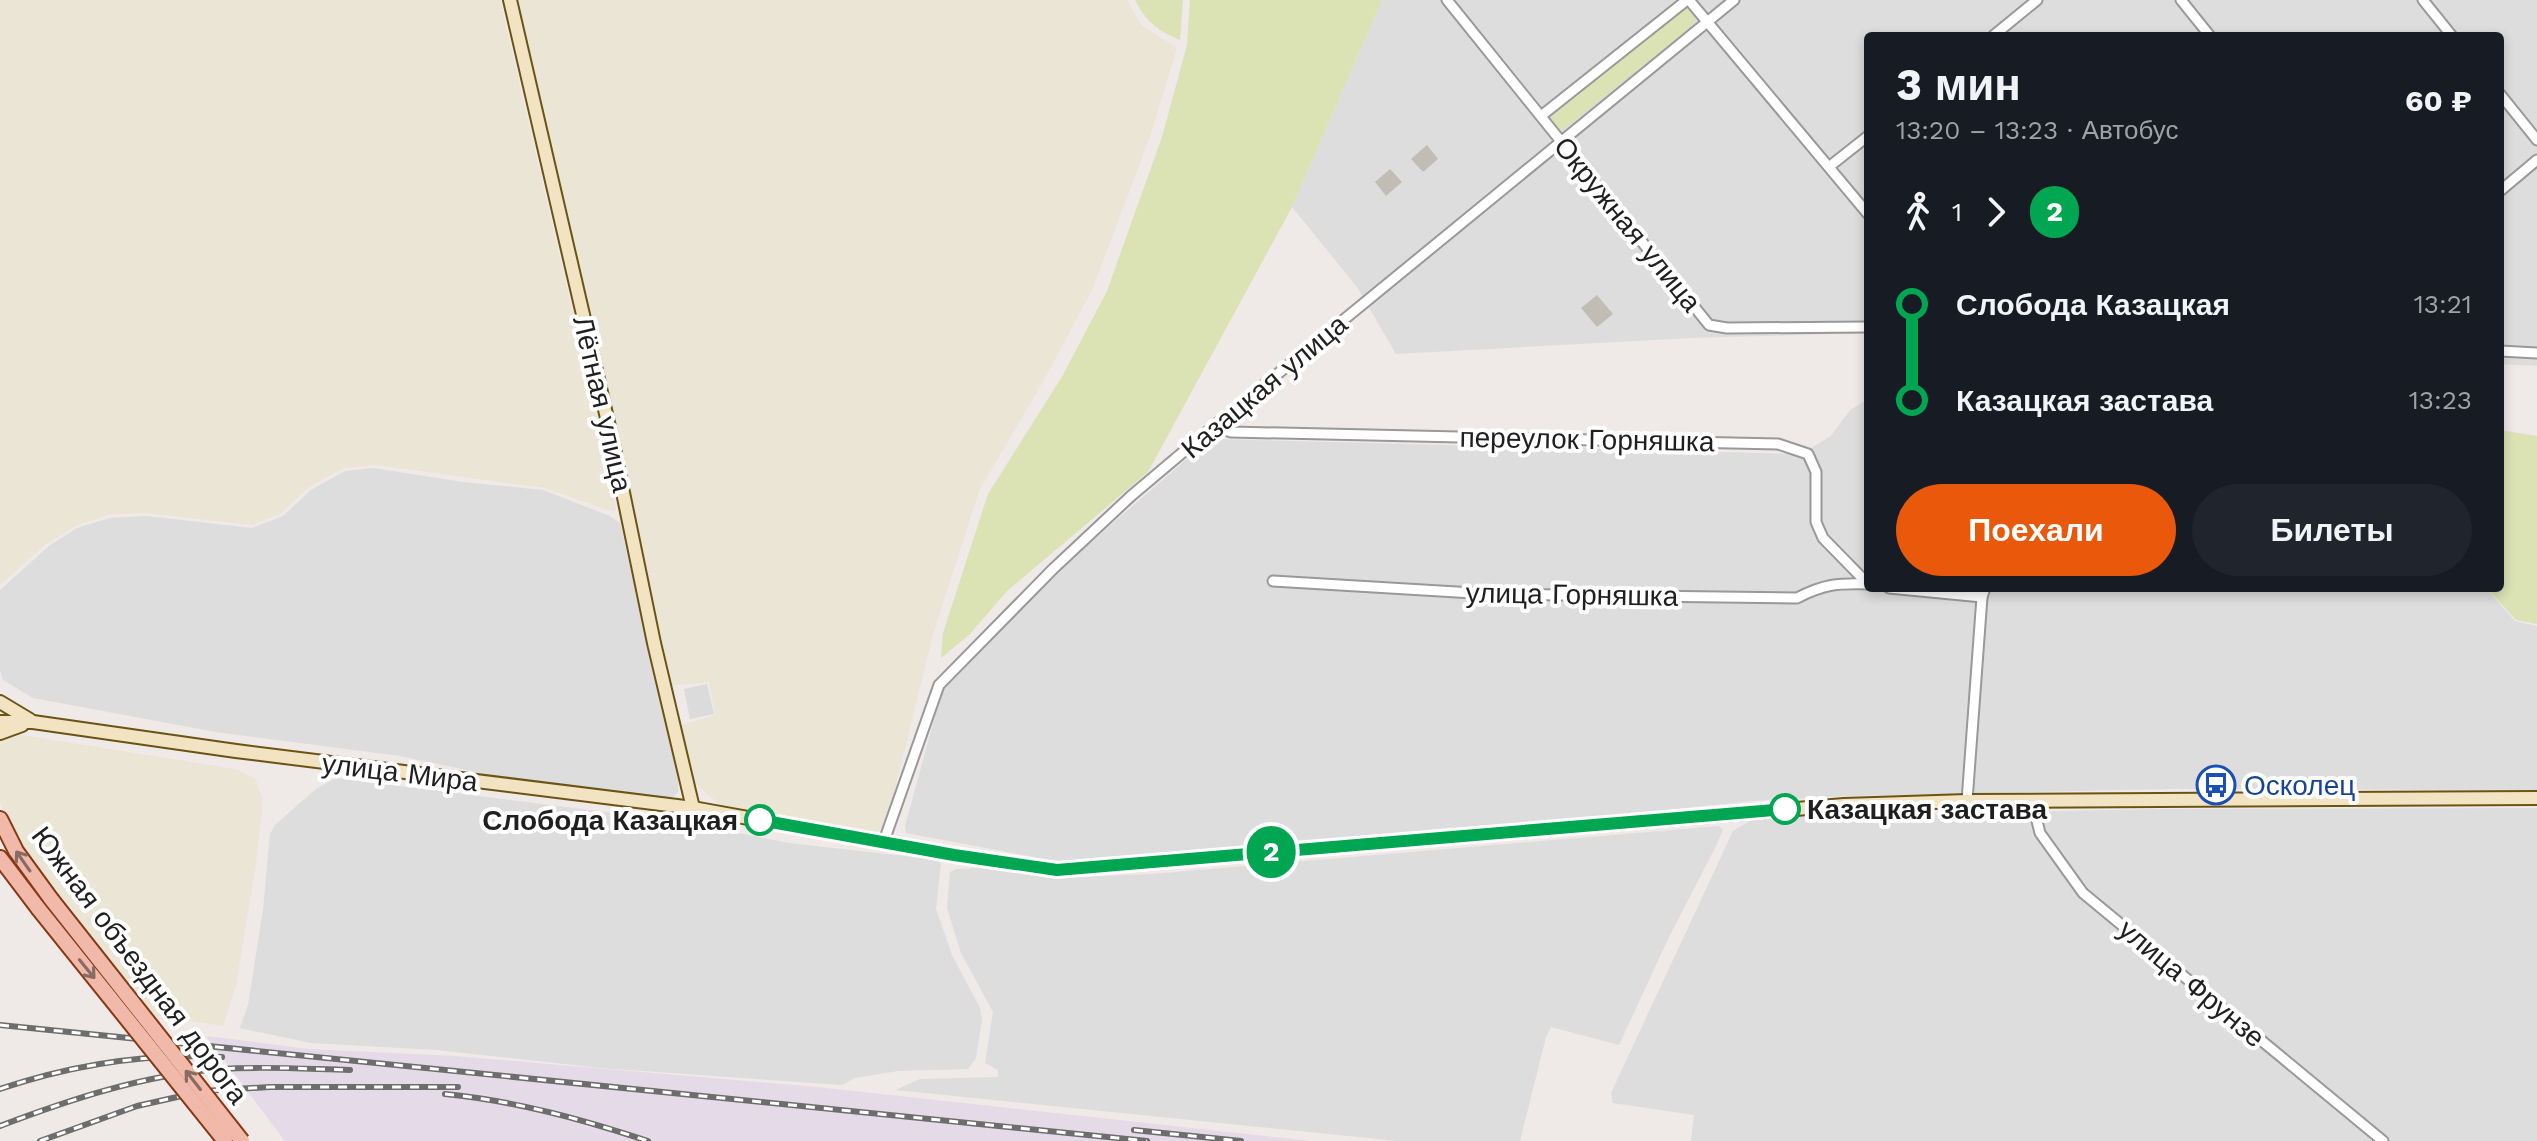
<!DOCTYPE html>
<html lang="ru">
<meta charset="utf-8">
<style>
body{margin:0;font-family:"Work Sans",sans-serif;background:#20242c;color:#f1f3f6;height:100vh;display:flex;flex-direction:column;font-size:30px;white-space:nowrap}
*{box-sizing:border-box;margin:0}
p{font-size:26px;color:#9ea1a6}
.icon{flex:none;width:44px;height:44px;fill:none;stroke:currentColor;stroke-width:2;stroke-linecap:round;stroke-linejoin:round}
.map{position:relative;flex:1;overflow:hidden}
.side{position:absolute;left:1864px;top:32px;width:640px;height:560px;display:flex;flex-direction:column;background:#171b24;border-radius:8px;box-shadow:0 4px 12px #0003}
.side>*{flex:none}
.badge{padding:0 16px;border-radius:26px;font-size:28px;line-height:52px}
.map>.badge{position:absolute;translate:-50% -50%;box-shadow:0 0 0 4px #fff}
.legs{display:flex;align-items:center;gap:12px;height:88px;padding:0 32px;font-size:26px}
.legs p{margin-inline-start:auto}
.headline{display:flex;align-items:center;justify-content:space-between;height:136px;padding:0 32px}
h1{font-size:44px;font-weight:700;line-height:60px}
.button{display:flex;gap:16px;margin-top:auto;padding:16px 32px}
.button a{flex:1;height:92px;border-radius:48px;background:#ea580c;color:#fff;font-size:32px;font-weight:700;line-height:92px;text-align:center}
.button a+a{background:#20242c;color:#f1f3f6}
ul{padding:0 32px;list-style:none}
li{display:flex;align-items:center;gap:28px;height:96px;font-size:30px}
li i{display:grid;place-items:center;width:12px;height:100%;margin:0 10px;background:currentColor}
li i::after{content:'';width:20px;height:20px;margin:-10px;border:6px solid;border-radius:50%;background:#171b24}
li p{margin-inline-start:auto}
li:first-child i{background:linear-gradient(#0000 50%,currentColor 0)}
li:last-child i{background:linear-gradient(currentColor 50%,#0000 0)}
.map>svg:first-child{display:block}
</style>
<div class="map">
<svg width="2537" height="1141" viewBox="0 0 2537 1141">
<rect width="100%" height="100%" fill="#efe9e7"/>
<!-- residential -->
<g fill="#ddd">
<polygon points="1382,0 2537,0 2537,366 2500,364 2500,36 1868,36 1868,333 1692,338 1396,354 1357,287 1292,207"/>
<polygon points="1868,399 1868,588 2486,588 2515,621 2537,626 2537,790 2167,789 1844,796 1753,801 1309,846 1174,852 1066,863 906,833 905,826 943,687 1077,554 1210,439 1801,454 1831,436 1850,410"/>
<polygon points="373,468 463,482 543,490 610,516 620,523 678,776 678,792 672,798 513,780 400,756 216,732 33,698 3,680 0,670 0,590 49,546 77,528 110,518 146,516 252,528 283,516 311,490 345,471"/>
<polygon points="336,778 678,821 789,843 931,859 941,863 936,909 952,955 980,1008 982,1019 976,1058 968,1069 898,1071 855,1078 842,1085 600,1068 437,1050 311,1043 240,1028 248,1005 263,910 270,834 275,825 317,788"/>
<polygon points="2537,808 2537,1141 1691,1141 1694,1115 1613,1103 1611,1093 1733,831 1756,817 2164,809"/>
<polygon points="1719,826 1723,830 1715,848 1668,939 1619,1045 1551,1027 1546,1037 1520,1141 1397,1141 896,1090 920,1079 998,1077 998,1070 985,1063 993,1012 961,953 947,908 950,872 956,869 983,868 1056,878 1152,874"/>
</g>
<!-- industrial -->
<polygon fill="#e5dae7" points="206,1036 308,1049 455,1056 817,1087 1312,1141 285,1141"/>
<!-- construction -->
<g fill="#c2bdb4">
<polygon points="1427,145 1438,159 1423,172 1411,159"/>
<polygon points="1390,169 1402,182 1386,196 1375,182"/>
<polygon points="1597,295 1613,314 1597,327 1581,308"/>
</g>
<!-- farmland -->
<g fill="#ebe5d5">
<polygon points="0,0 500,0 591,391 616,508 614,512 545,488 376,465 344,468 309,487 280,514 252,525 146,513 111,514 77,525 46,544 0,585"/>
<polygon points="516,0 1127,0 1141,25 1177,48 1150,137 1092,290 1045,378 979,491 933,635 886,825 878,831 868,832 721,806 695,783 679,726 715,715 709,682 669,686 642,546"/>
<polygon points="22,735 235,769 255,778 263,801 256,863 236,985 223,1026 184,1020 155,1019 16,838 0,802 0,742 6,737"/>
</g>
<!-- grass -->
<g fill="#dbe2b4">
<path d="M1135,0H1183L1180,40C1156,30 1148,23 1135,0Z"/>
<polygon points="1190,0 1382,0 1292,207 1148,472 1007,591 969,635 941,658 943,633 988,494 1063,375 1107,291 1162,137 1187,45"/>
<polygon points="1689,8 1694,10 1696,18 1691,27 1569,125 1561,130 1556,129 1550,121 1552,116 1679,11"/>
<polygon points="2500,430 2537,436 2537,624 2516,620 2487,588 2500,588"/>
</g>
<!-- parking -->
<polygon fill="#dbdbdb" points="707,684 714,714 690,719 684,689"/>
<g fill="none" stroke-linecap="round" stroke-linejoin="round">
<defs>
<g id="street">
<polyline points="1447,0 1709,325 1727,328 1868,327"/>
<polyline points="1689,0 1868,214"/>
<polyline points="2181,0 2210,36"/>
<polyline points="2423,0 2452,36"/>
<polyline points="1993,36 2037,0"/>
<polyline points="2500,94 2537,140"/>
<polyline points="1541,116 1687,0"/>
<polyline points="1830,166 1868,136"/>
<polyline points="2500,191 2537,160"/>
<polyline points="2500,351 2537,353"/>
<polyline points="1214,426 1231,432 1778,444 1808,454 1816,472 1816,522 1823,538 1868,584"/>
<path d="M1273,581L1490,594L1797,598C1824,584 1838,583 1868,584"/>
<polyline points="1889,588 1982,597 1985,588"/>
<polyline points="1967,801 1982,597"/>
<polyline points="2042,802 2036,817 2040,833 2083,893 2383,1141"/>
<polyline points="884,841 939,685 1053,569 1131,496 1214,426 1734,0"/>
</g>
<g id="secondary">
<polyline points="510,0 613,444 654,643 693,808"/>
<polyline points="0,702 30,720"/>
<polyline points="0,722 33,722 236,751 693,808 954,855 1057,870 1844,805 1967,801 2537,798"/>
<polyline points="0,733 22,725"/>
</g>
<g id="primary">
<polyline points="0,819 16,851 51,899"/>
<polyline points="0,858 38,908"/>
</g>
</defs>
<!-- street casing -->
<use href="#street" stroke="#999" stroke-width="13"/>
<!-- secondary casing -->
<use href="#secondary" stroke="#6a5413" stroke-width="16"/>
<!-- primary casing -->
<use href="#primary" stroke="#883713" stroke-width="18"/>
<!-- street -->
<use href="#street" stroke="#fff" stroke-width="9"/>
<!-- secondary -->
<use href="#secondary" stroke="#f2e3c2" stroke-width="12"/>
<!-- primary -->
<use href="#primary" stroke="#f0b9aa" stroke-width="14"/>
<defs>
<g id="rail">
<polyline points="0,1025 1147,1141"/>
<path d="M0,1089C71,1065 147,1053 222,1057"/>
<path d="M445,1094C516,1101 581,1119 648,1141"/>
<path d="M0,1126C71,1099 144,1075 220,1069C263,1066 307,1069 350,1070"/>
<polyline points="1134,1130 1241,1141"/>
<polyline points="40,1141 137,1106 204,1091 270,1087 458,1087"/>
</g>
</defs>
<!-- rail casing -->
<use href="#rail" stroke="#6d6d6d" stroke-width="6"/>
<!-- rail -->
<use href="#rail" stroke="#fff" stroke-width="3" stroke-dasharray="9" stroke-linecap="butt"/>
<defs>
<g id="primary-bridge">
<polyline points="51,899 242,1141"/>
<polyline points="38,908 225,1141"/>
</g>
</defs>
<!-- primary-bridge casing -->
<use href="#primary-bridge" stroke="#883713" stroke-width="18" stroke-linecap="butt"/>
<!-- primary-bridge -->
<use href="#primary-bridge" stroke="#f0b9aa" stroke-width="14"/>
</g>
<!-- one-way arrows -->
<defs><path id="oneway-shaft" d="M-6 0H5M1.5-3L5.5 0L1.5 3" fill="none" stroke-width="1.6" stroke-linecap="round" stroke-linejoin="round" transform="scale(2)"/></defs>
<g stroke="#886c64">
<use href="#oneway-shaft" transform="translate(23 861) rotate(-125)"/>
<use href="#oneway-shaft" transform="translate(87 969) rotate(51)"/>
<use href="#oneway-shaft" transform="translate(193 1080) rotate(-128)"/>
</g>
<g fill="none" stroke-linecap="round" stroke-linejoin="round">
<defs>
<polyline id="line-1" points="760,820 954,855 1057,870 1785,809"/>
</defs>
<!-- line-1 casing -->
<use href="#line-1" stroke="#fff" stroke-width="18"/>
<!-- line-1 -->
<use href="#line-1" stroke="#00a651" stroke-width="12"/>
</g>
<!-- icons -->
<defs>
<symbol id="bus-ring" viewBox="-11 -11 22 22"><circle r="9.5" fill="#fff" stroke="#1a4fb4" stroke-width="1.5"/><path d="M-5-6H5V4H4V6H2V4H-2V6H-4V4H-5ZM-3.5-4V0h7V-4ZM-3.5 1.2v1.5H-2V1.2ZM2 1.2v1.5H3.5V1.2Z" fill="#1a4fb4"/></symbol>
</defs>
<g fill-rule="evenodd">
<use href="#bus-ring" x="2194" y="763" width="44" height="44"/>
</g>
<!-- markers -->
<g fill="#fff" stroke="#00a651" stroke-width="4">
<circle cx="1785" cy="809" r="14"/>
<circle cx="760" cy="820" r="14"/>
</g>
<g text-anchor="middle" stroke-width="8" stroke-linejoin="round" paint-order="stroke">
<!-- street labels -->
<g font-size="28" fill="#1f1f1f" stroke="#fff">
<text transform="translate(1628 224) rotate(51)" y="10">Окружная улица</text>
<text transform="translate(1264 386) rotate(-40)" y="10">Казацкая улица</text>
<text transform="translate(603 404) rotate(77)" y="10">Лётная улица</text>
<text transform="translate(1587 439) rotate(1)" y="10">переулок Горняшка</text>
<text transform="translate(1572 594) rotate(1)" y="10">улица Горняшка</text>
<text transform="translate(400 772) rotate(7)" y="10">улица Мира</text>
<text transform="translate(140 965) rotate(53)" y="10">Южная объездная дорога</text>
<text transform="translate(2192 983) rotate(40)" y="10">улица Фрунзе</text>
</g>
<!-- transit labels -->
<g font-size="28" fill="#164399" stroke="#fff" text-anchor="start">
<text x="2244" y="795">Осколец</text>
</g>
<!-- stop labels -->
<g font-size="28" font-weight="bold" fill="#1f1f1f" stroke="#fff" text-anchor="start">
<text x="1807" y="819">Казацкая застава</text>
<text x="738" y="830" text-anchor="end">Слобода Казацкая</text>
</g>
</g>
</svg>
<b class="badge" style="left:1271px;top:852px;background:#00a651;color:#fff">2</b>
<section class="side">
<div class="headline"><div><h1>3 мин</h1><p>13:20 – 13:23 · Автобус</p></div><b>60 ₽</b></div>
<div class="legs"><svg class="icon" aria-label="walk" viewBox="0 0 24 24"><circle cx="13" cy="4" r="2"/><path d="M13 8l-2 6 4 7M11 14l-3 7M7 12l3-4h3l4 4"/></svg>1<svg class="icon" aria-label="forward" viewBox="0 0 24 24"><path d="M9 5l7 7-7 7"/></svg><b class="badge" style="background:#00a651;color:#fff">2</b></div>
<ul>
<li><i style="color:#00a651"></i><b>Слобода Казацкая</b><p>13:21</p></li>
<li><i style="color:#00a651"></i><b>Казацкая застава</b><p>13:23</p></li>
</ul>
<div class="button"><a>Поехали</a><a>Билеты</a></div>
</section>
</div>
